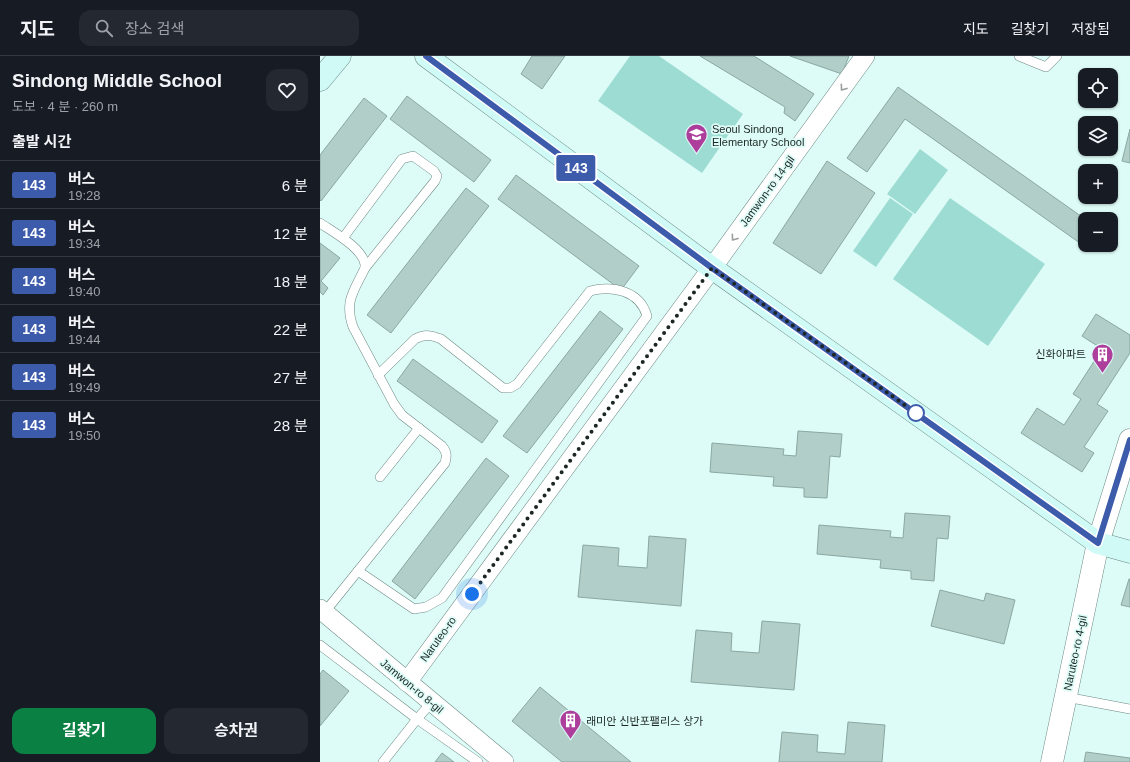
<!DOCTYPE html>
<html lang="ko">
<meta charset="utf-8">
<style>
body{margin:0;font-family:Helvetica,"Noto Sans KR",sans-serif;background:#242831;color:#f1f3f6;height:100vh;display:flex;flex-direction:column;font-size:15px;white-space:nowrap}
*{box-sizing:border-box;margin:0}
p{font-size:13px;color:#9ea1a6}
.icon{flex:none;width:22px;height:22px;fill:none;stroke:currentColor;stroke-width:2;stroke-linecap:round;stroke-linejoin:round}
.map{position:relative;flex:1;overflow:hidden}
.sheet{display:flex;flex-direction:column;background:#171b24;width:320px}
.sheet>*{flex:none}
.badge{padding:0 8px;border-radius:3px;font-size:14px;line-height:26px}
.buttons{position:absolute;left:758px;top:12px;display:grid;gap:8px}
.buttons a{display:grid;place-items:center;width:40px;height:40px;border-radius:8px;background:#171b24;box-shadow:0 1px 3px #0004;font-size:20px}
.you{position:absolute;width:20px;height:20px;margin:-10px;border:3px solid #fff;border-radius:50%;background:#1a73e8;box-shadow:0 0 0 6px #1a73e833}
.map>.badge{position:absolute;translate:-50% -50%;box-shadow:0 0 0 2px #fff}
h2{padding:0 12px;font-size:15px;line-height:36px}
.round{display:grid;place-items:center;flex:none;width:42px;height:42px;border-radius:12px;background:#242831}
.overview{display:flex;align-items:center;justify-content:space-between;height:68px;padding:0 12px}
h1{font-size:19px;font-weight:700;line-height:30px}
.cta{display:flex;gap:8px;margin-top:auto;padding:8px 12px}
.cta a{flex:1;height:46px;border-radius:12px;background:#0b8043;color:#fff;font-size:16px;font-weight:700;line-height:46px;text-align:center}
.cta a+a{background:#242831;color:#f1f3f6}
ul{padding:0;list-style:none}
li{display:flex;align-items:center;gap:12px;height:48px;padding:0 12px;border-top:1px solid #363941}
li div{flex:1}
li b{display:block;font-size:15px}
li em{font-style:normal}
li .badge{min-width:44px;font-weight:700;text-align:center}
header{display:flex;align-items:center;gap:24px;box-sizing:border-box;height:56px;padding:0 20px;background:#171b24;border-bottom:1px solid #363941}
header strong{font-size:19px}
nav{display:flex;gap:22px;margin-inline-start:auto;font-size:14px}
.search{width:280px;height:36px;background:#242831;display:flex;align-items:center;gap:10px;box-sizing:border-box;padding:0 14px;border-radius:12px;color:#9ea1a6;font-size:15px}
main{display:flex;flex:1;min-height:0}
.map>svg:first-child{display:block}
</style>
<header>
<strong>지도</strong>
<div class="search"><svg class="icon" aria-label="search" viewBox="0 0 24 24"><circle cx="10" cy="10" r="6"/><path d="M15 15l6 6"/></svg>장소 검색</div>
<nav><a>지도</a><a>길찾기</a><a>저장됨</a></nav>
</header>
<main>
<section class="sheet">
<div class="overview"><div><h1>Sindong Middle School</h1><p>도보 · 4 분 · 260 m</p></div><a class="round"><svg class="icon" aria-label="heart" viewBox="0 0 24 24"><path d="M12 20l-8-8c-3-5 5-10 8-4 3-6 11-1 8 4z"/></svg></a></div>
<h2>출발 시간</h2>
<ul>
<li><span class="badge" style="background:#3d5bab;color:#fff">143</span><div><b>버스</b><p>19:28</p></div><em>6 분</em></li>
<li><span class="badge" style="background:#3d5bab;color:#fff">143</span><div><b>버스</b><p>19:34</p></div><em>12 분</em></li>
<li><span class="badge" style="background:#3d5bab;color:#fff">143</span><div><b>버스</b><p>19:40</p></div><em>18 분</em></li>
<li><span class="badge" style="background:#3d5bab;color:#fff">143</span><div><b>버스</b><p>19:44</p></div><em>22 분</em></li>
<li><span class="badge" style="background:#3d5bab;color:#fff">143</span><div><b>버스</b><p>19:49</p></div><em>27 분</em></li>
<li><span class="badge" style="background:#3d5bab;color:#fff">143</span><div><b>버스</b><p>19:50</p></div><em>28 분</em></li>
</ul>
<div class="cta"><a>길찾기</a><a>승차권</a></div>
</section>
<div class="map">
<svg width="810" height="706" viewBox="0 0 810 706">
<rect width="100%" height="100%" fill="#defcf7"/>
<!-- grass -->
<g fill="#9ddcd3">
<polygon points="310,0 339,0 423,58 382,117 278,45"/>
<polygon points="600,93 628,114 595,158 567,138"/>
<polygon points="570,142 593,158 556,211 533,195"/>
<polygon points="630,142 725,208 668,290 573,223"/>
</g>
<!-- building -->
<g fill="#b1cec9" stroke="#8aa7a2">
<polygon points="212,0 245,0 222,33 201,18"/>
<polygon points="380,0 434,0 494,38 475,65 464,57 465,51"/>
<polygon points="470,0 529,0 522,18"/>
<polygon points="578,31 765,163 765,188 764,190 585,63 547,116 527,102"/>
<polygon points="87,40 171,104 154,126 70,63"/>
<polygon points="44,42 67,60 1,145 0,144 0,99"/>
<polygon points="810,73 810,107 802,105"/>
<polygon points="507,105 555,137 501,218 453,187"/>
<polygon points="196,119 319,210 301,234 178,143"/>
<polygon points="146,132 169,150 71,277 47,259"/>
<polygon points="0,187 20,202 1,225 8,232 3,239 0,236"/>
<polygon points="280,255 303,273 207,397 183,380"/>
<polygon points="776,258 810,279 810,297 777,348 788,355 764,391 774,397 762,416 701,377 717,352 744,369 761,343 753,338 782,293 762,280"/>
<polygon points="93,303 178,365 162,387 77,325"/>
<polygon points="478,375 522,378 520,401 510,400 507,442 484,441 484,432 453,430 454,421 390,416 392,387 464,393 463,399 476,400"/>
<polygon points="166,402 189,420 95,543 72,525"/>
<polygon points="585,457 630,460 628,483 617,482 614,525 591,523 591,515 560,512 561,504 497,498 499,469 571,475 570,481 583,482"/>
<polygon points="329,480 366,483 361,550 258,541 263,489 299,492 298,510 327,512"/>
<polygon points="809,523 810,523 810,551 801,549"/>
<polygon points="620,534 664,545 666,537 695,544 684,588 611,570"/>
<polygon points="442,565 480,568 474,634 371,626 376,574 412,577 411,595 439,597"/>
<polygon points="3,614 29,635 0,670 0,618"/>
<polygon points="220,631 311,706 242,706 192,665"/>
<polygon points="528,666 565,669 562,706 459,706 462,676 498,679 497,696 525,698"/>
<polygon points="766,696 810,702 810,706 764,706"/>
<polygon points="122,697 134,706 115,706"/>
</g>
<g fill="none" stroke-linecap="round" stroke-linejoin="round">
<defs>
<g id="service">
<polyline points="699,0 726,11 737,0"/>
<path d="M0,167C13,176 47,194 45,212C34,235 24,245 33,271L74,348L82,359L122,390C127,396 127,400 125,407L4,557"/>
<polyline points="23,182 82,103 93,100 114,115 117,120 115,125 45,212"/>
<polyline points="60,421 99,372"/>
<path d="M38,515L94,553L106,551L122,542L327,260C320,235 293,229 270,235L197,328L190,332H183L121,283C111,279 105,278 95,283L58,319"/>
<polyline points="0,589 97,663 158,706"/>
<polyline points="746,641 810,653"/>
<polyline points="63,706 97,663 112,646"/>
</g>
<g id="minor">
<polyline points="0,553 184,706"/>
<polyline points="87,626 392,212 545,0"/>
</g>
<polyline id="tertiary" points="732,706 778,487 810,384"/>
<g id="secondary">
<polyline points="106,0 392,212 778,487 810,496"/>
<polyline points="0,24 20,0"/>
</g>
</defs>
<!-- service casing -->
<use href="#service" stroke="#6c8883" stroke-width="10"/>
<!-- minor casing -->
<use href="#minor" stroke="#6c8883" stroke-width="20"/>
<!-- tertiary casing -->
<use href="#tertiary" stroke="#6c8883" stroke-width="23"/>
<!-- secondary casing -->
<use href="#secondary" stroke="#6c8883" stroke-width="23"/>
<!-- service -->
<use href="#service" stroke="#fff" stroke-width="9"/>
<!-- minor -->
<use href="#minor" stroke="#fff" stroke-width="19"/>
<!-- tertiary -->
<use href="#tertiary" stroke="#fff" stroke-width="22"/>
<!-- secondary -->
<use href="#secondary" stroke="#d0faf5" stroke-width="22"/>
</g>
<!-- one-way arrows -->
<defs><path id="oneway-chevron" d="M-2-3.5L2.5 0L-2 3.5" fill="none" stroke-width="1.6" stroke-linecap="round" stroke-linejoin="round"/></defs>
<g stroke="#999e9d">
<use href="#oneway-chevron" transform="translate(523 32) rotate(126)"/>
<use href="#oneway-chevron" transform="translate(414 182) rotate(126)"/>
</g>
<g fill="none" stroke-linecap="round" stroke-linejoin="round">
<defs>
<polyline id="line" points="106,0 392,212 778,487 810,384"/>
</defs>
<!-- line casing -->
<use href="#line" stroke="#fff" stroke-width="9"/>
<!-- line -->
<use href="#line" stroke="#3d5bab" stroke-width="6"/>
<!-- walk -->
<polyline stroke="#1c2725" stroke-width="4" stroke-dasharray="0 7.2" points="152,538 392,212 596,357"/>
</g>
<!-- icons -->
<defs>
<symbol id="school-pin" viewBox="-11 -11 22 30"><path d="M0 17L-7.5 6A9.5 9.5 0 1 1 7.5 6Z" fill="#ad3e9c" stroke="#defcf7"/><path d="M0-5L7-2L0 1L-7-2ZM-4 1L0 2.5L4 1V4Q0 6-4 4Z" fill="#fff"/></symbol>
<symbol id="building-pin" viewBox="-11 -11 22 30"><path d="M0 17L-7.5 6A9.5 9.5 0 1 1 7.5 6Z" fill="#ad3e9c" stroke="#defcf7"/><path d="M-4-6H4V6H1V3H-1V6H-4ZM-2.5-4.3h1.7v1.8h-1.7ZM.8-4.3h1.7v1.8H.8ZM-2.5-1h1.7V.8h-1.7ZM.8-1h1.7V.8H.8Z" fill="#fff"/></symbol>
</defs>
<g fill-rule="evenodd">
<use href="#school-pin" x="364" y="66" width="25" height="34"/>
<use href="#building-pin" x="770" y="286" width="25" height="34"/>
<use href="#building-pin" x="238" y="652" width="25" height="34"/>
</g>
<!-- markers -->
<circle fill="#fff" stroke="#3d5bab" stroke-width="2" cx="596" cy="357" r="8"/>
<g text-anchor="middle" stroke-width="3.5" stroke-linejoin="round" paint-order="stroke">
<!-- poi labels -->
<g font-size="11" fill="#1c2725" stroke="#defcf7" text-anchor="start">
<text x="392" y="77">Seoul Sindong<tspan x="392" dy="13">Elementary School</tspan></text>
<text x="766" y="302" text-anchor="end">신화아파트</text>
<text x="266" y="669">래미안 신반포팰리스 상가</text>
</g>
<!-- street labels -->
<g font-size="11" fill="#1c2725" stroke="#defcf7">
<text transform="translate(447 135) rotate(-54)" y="4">Jamwon-ro 14-gil</text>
<text transform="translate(118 583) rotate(-54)" y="4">Naruteo-ro</text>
<text transform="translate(755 597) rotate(-78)" y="4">Naruteo-ro 4-gil</text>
<text transform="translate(92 630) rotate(40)" y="4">Jamwon-ro 8-gil</text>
</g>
</g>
</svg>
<div class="buttons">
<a><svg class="icon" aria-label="locate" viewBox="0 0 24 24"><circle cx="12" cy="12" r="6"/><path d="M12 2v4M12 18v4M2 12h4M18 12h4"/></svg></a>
<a><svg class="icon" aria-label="layers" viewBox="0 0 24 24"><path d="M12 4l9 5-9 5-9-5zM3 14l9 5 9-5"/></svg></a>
<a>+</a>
<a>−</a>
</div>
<div class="you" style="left:152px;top:538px"></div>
<b class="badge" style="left:256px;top:112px;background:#3d5bab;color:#fff">143</b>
</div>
</main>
